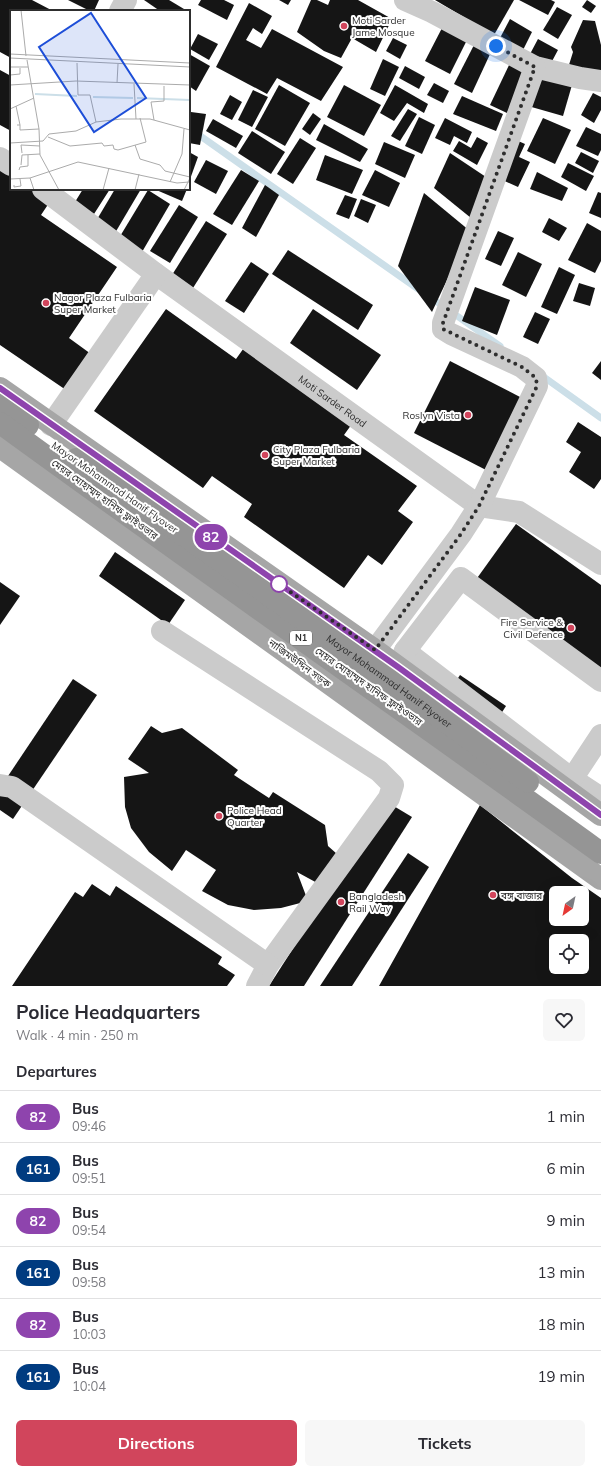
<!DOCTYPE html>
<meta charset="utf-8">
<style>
body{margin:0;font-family:Mulish,"Noto Sans Bengali",sans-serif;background:#f7f7f7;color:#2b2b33;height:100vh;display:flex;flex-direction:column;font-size:15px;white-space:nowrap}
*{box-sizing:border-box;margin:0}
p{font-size:13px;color:#7c7c81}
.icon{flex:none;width:22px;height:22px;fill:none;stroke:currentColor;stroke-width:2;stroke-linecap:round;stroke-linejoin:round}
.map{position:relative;height:986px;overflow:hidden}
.side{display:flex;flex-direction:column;background:#fff;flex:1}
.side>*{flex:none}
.badge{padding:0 8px;border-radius:13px;font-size:14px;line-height:26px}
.needle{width:26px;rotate:213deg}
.fabs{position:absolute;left:549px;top:886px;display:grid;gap:8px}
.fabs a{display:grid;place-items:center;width:40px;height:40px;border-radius:6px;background:#fff;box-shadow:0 4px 16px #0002;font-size:20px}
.you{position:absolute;width:20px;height:20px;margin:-10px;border:3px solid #fff;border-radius:50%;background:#1a73e8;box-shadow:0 0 0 6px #1a73e833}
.map>.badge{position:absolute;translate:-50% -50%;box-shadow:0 0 0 2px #fff}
h2{padding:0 16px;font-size:15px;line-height:36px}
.round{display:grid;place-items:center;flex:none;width:42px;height:42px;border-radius:6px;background:#f7f7f7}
.headline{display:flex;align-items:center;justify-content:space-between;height:68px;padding:0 16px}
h1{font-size:19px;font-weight:700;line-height:30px}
.cta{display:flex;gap:8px;margin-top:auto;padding:8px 16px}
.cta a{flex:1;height:46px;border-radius:6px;background:#d1455c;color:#fff;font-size:16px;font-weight:700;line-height:46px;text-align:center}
.cta a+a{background:#f7f7f7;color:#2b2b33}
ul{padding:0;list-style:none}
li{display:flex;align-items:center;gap:12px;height:52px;padding:0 16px;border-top:1px solid #e1e1e2}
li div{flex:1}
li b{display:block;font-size:15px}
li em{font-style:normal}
li .badge{min-width:44px;font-weight:700;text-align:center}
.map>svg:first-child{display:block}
</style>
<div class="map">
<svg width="601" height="986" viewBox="0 0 601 986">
<rect width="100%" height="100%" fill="#fff"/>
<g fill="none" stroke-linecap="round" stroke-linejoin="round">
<!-- stream -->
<g stroke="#ccdfe8" stroke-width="7">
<polyline points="189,128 418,289"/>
<polyline points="430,297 500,346"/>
<polyline points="541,375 601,418"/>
</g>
</g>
<!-- building -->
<g fill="#151515" fill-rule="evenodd">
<polygon points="0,0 32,0 53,11 11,11 11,58 0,52"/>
<polygon points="68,0 99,0 94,11 90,11"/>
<polygon points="144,0 169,0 184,9 182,11 160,11"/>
<polygon points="201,0 224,0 234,5 227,20 198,5"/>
<polygon points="279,0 291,0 288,5"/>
<polygon points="311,0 317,0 328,5 330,0 358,0 392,19 376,52 352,38 341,58 324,51 297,32"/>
<polygon points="435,0 514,0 494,35"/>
<polygon points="519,0 551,0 555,2 548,15"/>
<polygon points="587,0 596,6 591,13 582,7"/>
<polygon points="249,3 272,16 262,34 253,28 246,40 261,48 272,29 343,67 321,101 277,78 267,94 216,67"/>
<polygon points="557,7 572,15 558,39 543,30"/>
<polygon points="510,19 532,32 523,50 500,38"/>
<polygon points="583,20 595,21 601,45 601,73 568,68 573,52 571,47"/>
<polygon points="442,28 467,40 450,74 425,61"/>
<polygon points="198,34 218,44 209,60 190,49"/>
<polygon points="393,38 407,45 400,59 386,51"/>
<polygon points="538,39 558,50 550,65 530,54"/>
<polygon points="474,45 491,52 472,93 454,84"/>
<polygon points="189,54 210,66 196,91 189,86"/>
<polygon points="383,59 399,67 385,96 370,89"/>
<polygon points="511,61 528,69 507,113 490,105"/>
<polygon points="405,66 425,77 419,89 399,78"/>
<polygon points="0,70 11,76 11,131 0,125"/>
<polygon points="537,75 572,85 563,116 528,106"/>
<polygon points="434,83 449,91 443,103 427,95"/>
<polygon points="279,85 310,103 285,146 255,129"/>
<polygon points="344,85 381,105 364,136 327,117"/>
<polygon points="395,85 428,104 424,113 407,103 394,121 380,113"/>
<polygon points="253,90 268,97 252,127 238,120"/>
<polygon points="593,93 601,97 601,110 594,123 581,115"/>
<polygon points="230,95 242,102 232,120 220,114"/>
<polygon points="462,96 503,114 496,131 453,114"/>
<polygon points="408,109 417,114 400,141 391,136"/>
<polygon points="191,112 206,114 200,145 189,143"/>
<polygon points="313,113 321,119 310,135 302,129"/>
<polygon points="419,117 435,125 422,154 405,146"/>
<polygon points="445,118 472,132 467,143 454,136 450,145 435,138"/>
<polygon points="543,118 571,130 555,164 527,151"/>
<polygon points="213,119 243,136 236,148 206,131"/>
<polygon points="324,124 368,149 360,162 316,140"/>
<polygon points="586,127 601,134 601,150 598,156 576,146"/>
<polygon points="252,131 285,152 271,174 238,153"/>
<polygon points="477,137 488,143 477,165 453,151 459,141 471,148"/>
<polygon points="300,138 316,148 293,184 277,174"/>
<polygon points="516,140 525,144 519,157 530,162 518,187 498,178"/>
<polygon points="384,142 415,155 405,178 375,164"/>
<polygon points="189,152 198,157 189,182"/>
<polygon points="581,152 599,161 593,173 575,163"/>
<polygon points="450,153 489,179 471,218 434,188"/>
<polygon points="325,155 363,170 352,194 316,180"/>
<polygon points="206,160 228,171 216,194 194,182"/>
<polygon points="568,163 594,176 586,191 561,177"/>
<polygon points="0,165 11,173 11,189 35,189 51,200 41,215 117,267 69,338 91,354 66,390 0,345"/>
<polygon points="241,170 259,181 232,225 213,214"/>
<polygon points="375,170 400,183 389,207 362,195"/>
<polygon points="537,172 568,188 562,201 530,189"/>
<polygon points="265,185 279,195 256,237 242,228"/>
<polygon points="83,189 91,191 93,189 110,189 94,214 75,202"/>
<polygon points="115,189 141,189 115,233 96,221"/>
<polygon points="154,189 187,189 182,201"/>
<polygon points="148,190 170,204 142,252 119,238"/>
<polygon points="598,192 601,193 601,218 589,213"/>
<polygon points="424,193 470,231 432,312 398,266"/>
<polygon points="345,195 357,199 349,219 336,214"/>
<polygon points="361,199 376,205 368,223 354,216"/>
<polygon points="179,205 198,217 170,263 150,251"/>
<polygon points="549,218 567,228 559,241 542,232"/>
<polygon points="206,221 227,234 193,288 172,275"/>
<polygon points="587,223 601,231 601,261 595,273 568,260"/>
<polygon points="498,231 514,238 501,266 485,259"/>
<polygon points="288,250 373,305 358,330 272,274"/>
<polygon points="518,252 542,264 526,297 502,285"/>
<polygon points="251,262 269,274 244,313 225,301"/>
<polygon points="559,267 575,275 557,314 541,307"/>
<polygon points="579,283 595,288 590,306 573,301"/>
<polygon points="475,287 510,300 497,335 462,321"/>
<polygon points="166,309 236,359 246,345 354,421 344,435 417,486 398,511 413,522 382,565 368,555 344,588 244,517 252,504 212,476 203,488 94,411"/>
<polygon points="313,309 381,355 357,390 290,343"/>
<polygon points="535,312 550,319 538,344 523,337"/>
<polygon points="450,361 522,398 486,470 414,433"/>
<polygon points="601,361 601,380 592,373"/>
<polygon points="578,422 601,437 601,479 594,489 569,472 581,452 566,442"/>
<polygon points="516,524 601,585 601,671 475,581"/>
<polygon points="115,552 185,600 168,625 99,576"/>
<polygon points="0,582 20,596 0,625"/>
<polygon points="460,675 506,706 497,720 451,689"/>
<polygon points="73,679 97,695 13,819 0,810 0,788"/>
<polygon points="151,726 162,733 182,728 238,770 234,775 269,798 273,792 325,825 328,846 337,854 319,884 297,872 308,901 281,908 254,910 228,905 202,891 216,870 186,850 172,871 149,852 131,828 125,807 124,777 149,773 128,759"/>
<polygon points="387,802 412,817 304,986 269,986"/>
<path d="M480,805L572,878L601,898V986H379ZM556,893H582V919H556ZM556,941H582V967H556Z"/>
<polygon points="408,853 429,867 352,986 320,986"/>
<polygon points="92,884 110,896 116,886 222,957 218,964 235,975 227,986 12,986 75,892 83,897"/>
</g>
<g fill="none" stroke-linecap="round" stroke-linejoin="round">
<!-- minor -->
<g stroke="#cbcbcb" stroke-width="22">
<polyline points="405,0 432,12 535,67 580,78 601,81"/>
<polyline points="120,11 126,0"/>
<polyline points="0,158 11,165"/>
<path id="s1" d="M43,189L156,274L479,506L519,512L601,564"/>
<polyline points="51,425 156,274"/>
<polyline points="162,631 379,771 393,785 389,798 268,965 257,986"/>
<polyline points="375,650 461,534 479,506 537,386 536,378 522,367 451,334 443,329 443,323 535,67"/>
<polyline points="405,651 572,779 601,798"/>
<polyline points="398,667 405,651 461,578 601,681"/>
<polyline points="0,785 12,787 268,965"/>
<polyline points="565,788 572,779 601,735"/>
</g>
<!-- major -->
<g stroke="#a6a6a6" stroke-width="22">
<polyline points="0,388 375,650 601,815"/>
<polyline points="0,447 601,879"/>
</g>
<!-- highway -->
<g stroke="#959595" stroke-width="22">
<polyline points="0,405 28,425"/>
<path d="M0,423C199,568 401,709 601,853"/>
<path id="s2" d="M76,459L389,680L528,782"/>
</g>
</g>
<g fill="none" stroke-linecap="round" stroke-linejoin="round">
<defs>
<polyline id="line" points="0,388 398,667 601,815"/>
</defs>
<!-- line casing -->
<use href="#line" stroke="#fff" stroke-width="9"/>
<!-- line -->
<use href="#line" stroke="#8e44ad" stroke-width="6"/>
<!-- walk -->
<polyline stroke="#2e2e2e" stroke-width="4" stroke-dasharray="0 7.2" points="279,584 375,650 461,534 479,506 537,386 536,378 522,367 443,329 443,323 535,67 496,46"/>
</g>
<!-- markers -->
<g fill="#d1455c" stroke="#fff" stroke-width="1.5">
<circle cx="344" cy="26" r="4"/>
<circle cx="46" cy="303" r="4"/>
<circle cx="468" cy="415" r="4"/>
<circle cx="265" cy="455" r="4"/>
<circle cx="571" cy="628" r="4"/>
<circle cx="219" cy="816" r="4"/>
<circle cx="493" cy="895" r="4"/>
<circle cx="341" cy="902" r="4"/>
</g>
<circle fill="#fff" stroke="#8e44ad" stroke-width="2" cx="279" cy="584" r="8"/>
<g text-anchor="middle" stroke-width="4" stroke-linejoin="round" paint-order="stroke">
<!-- shield labels -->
<rect fill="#fff" stroke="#6d6d6d" stroke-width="1" x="290" y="631" width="22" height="14" rx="3"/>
<g font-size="9" font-weight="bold" fill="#2e2e2e">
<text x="301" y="641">N1</text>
</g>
<!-- poi labels -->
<g font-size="10" fill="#2e2e2e" stroke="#fff" text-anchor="start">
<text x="352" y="24">Moti Sarder<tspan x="352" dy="12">Jame Mosque</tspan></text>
<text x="54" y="301">Nagor Plaza Fulbaria<tspan x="54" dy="12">Super Market</tspan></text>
<text x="460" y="419" text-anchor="end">Roslyn Vista</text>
<text x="273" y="453">City Plaza Fulbaria<tspan x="273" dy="12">Super Market</tspan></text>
<text x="563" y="626" text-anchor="end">Fire Service &amp;<tspan x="563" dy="12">Civil Defence</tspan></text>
<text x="227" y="814">Police Head<tspan x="227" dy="12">Quarter</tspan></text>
<text x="501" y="899">বঙ্গ বাজার</text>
<text x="349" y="900">Bangladesh<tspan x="349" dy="12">Rail Way</tspan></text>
</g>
<!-- street labels -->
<g font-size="10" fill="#2e2e2e" stroke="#fff">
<text dy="4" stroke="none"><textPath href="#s1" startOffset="359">Moti Sarder Road</textPath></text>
<text transform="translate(115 487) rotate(35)" y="4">Mayor Mohammad Hanif Flyover</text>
<text transform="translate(105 499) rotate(36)" y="4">মেয়র মোহাম্মদ হানিফ ফ্লাইওভার</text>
<text transform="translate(300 663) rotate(36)" y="4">নাজিমউদ্দিন সড়ক</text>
<text dy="4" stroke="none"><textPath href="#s2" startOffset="384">Mayor Mohammad Hanif Flyover</textPath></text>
<text transform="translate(369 686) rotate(35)" y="4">মেয়র মোহাম্মদ হানিফ ফ্লাইওভার</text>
</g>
</g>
<!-- overview -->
<g transform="translate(10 10)">
<rect width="180" height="180" fill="#fff"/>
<path fill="none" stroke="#ccdfe8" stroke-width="2" d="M25,84L67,86M83,87L123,88M127,88L180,90"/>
<path fill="none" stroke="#ababab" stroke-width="1" d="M11,0L16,46M0,44L180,53M0,48L180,57M17,50L29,119L30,145L49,180M67,53L68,85H80L86,112M0,57H18M0,65L10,64V58M107,73L108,54M124,74L126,109M0,75L66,71L180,75M6,96L10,115M0,99L24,88M144,110L141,92L154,91V76M7,115H10V120L29,119M38,127L60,136L92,133L94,136L103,135L104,139L108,140L136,132L130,108M0,133L33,131L39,124L66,121L86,112L111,109H140L180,120M125,135L130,149L150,155L155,161L180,167M12,143L11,135L30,136M11,155L12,145L30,144M9,160L10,157L18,156V145M20,168L24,180M0,169L20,168L68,152L167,173L179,172M160,172L172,144L174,119M4,175V177L11,176L10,169M93,180L99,158M125,180L129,164M174,180L180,168"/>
<path fill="#1d4ed8" fill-opacity="0.15" stroke="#1d4ed8" stroke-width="2" d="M81,3L136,88L84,122L29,37Z"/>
<rect width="180" height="180" fill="none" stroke="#2e2e2e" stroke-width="2"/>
</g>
</svg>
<div class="fabs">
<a><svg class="needle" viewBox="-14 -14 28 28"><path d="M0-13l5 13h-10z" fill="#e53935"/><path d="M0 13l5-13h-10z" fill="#7c7c81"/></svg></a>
<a><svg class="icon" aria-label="locate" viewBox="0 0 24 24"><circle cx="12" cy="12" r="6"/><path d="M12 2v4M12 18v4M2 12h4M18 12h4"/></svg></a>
</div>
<div class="you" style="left:496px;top:46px"></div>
<b class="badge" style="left:211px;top:537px;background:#8e44ad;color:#fff">82</b>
</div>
<section class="side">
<div class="headline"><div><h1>Police Headquarters</h1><p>Walk · 4 min · 250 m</p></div><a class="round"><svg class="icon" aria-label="heart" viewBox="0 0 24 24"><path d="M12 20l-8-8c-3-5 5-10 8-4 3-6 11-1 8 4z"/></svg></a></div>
<h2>Departures</h2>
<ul>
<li><span class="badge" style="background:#8e44ad;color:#fff">82</span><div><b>Bus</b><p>09:46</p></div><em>1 min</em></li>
<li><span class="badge" style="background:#003b80;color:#fff">161</span><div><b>Bus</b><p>09:51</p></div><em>6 min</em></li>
<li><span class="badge" style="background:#8e44ad;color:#fff">82</span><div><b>Bus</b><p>09:54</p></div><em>9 min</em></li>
<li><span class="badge" style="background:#003b80;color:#fff">161</span><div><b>Bus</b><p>09:58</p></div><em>13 min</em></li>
<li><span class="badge" style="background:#8e44ad;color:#fff">82</span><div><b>Bus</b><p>10:03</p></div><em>18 min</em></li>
<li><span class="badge" style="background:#003b80;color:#fff">161</span><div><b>Bus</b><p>10:04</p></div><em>19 min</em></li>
</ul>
<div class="cta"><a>Directions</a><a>Tickets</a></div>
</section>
